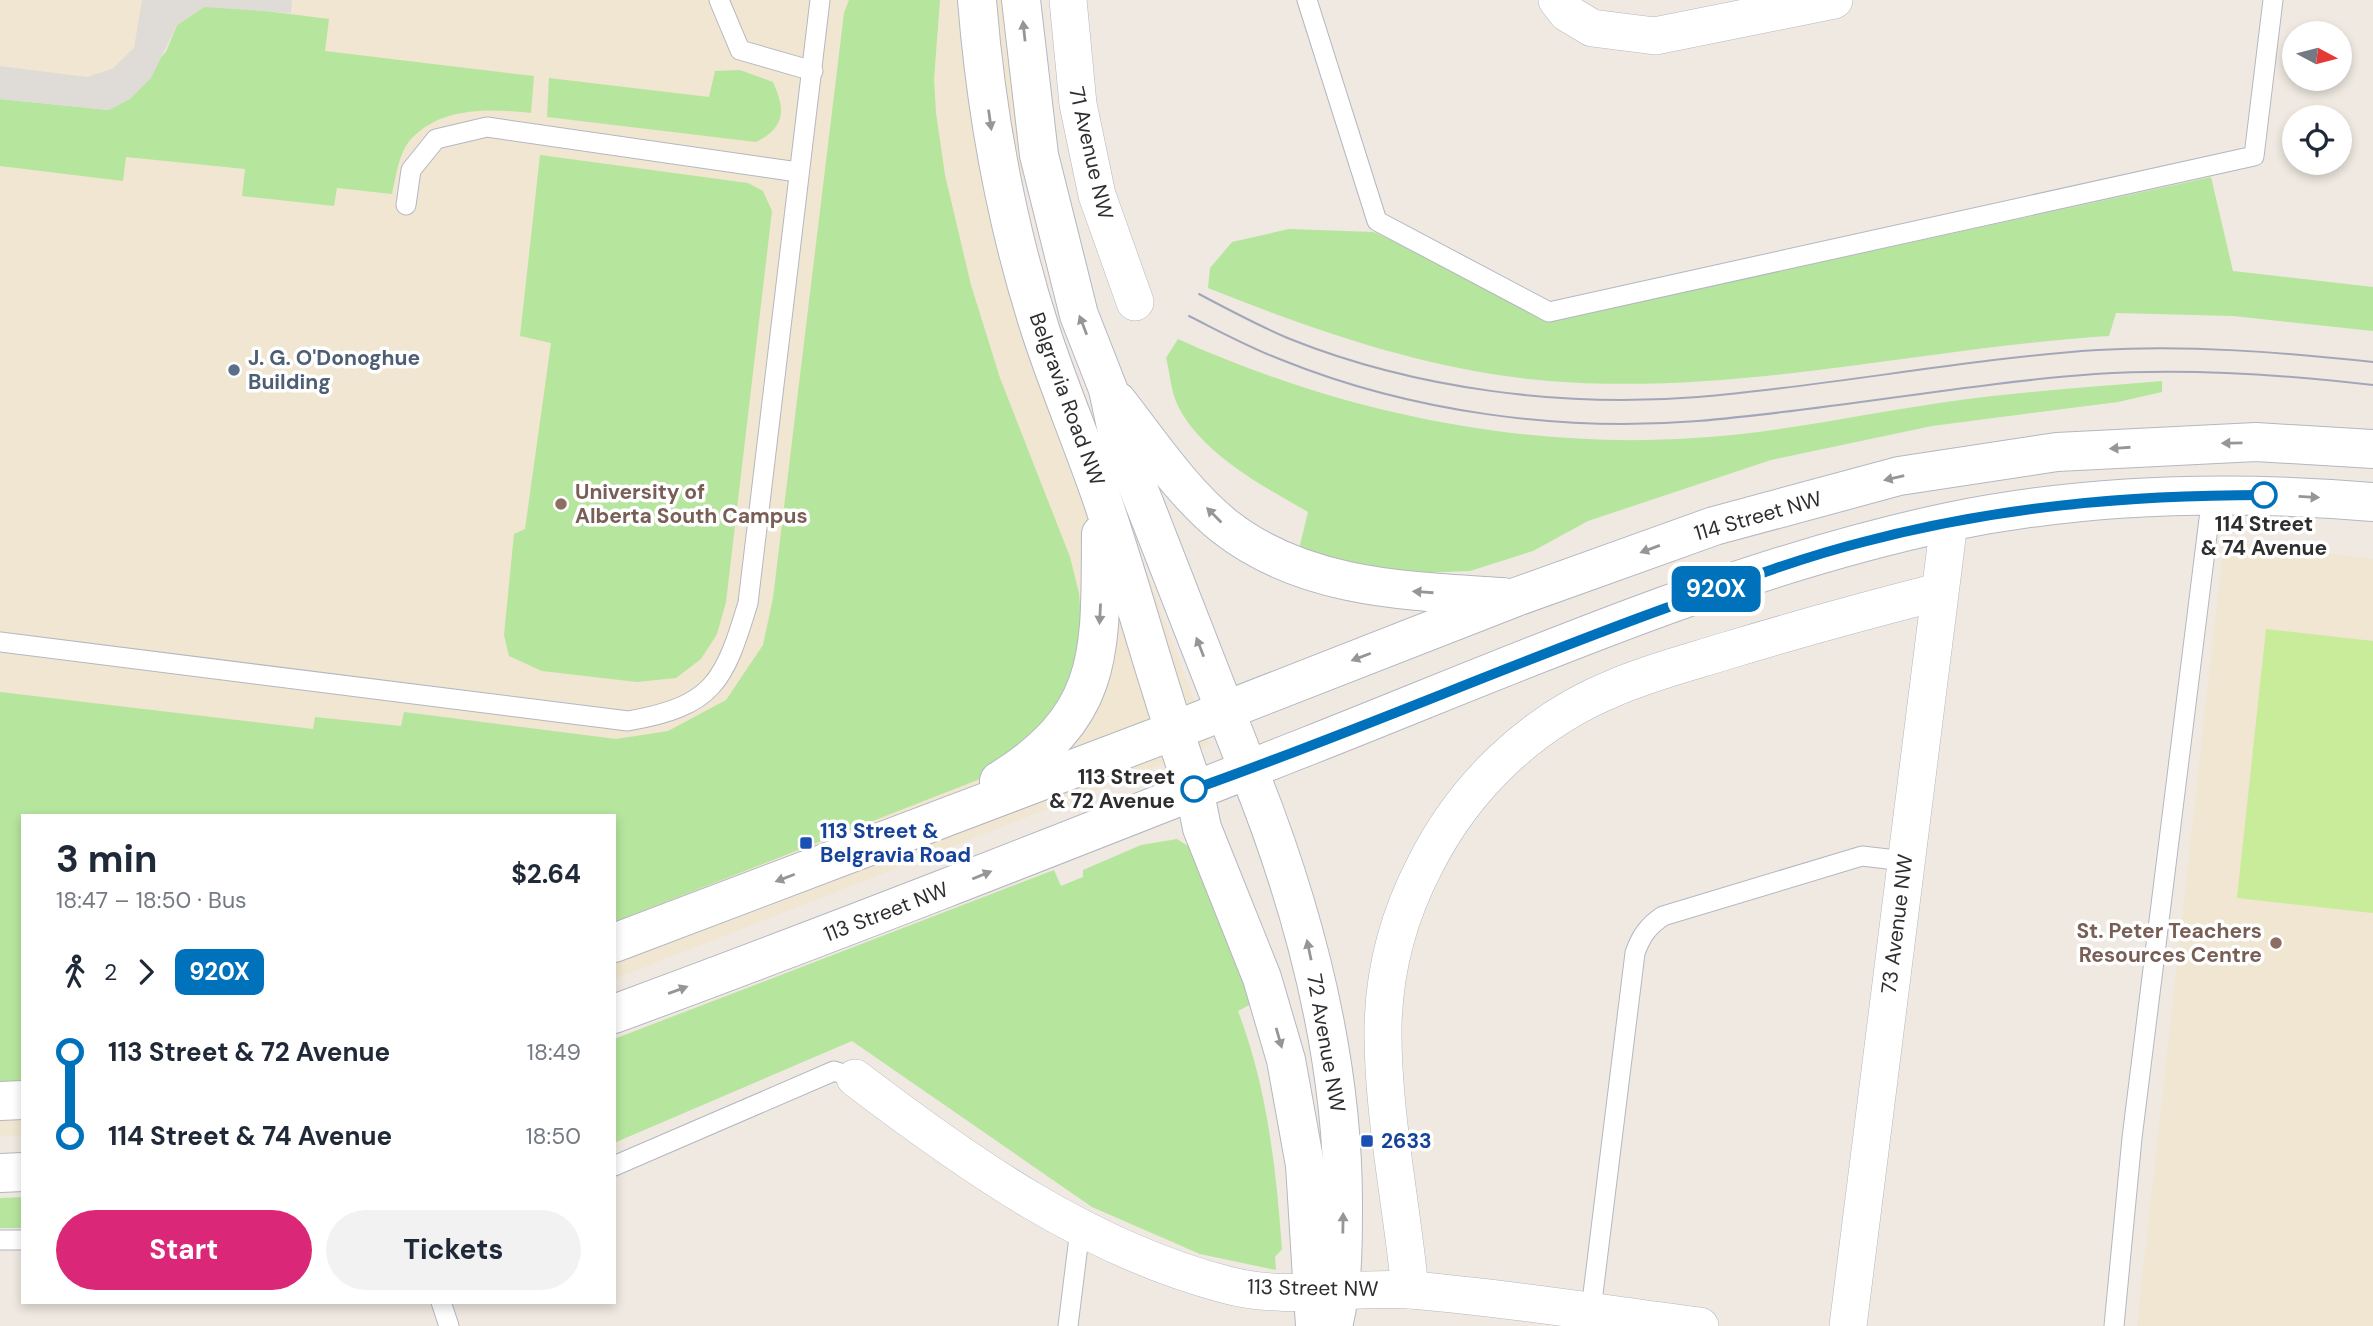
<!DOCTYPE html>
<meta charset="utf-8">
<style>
body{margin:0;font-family:"DM Sans",sans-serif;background:#f2f2f3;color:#1f2937;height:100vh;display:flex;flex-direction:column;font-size:26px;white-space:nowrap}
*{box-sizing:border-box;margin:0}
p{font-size:23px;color:#747a83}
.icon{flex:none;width:38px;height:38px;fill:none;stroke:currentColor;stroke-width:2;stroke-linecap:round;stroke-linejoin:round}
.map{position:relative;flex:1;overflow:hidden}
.panel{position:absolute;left:21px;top:814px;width:595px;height:490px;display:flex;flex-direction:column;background:#fff;border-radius:0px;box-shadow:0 4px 10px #0003}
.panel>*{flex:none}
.badge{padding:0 14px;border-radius:10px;font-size:24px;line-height:46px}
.needle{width:46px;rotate:97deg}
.fabs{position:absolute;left:2282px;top:21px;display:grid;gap:14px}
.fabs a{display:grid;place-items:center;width:70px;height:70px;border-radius:50%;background:#fff;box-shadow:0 4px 10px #0003;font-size:35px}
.map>.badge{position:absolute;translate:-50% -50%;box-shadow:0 0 0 4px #fff}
.legs{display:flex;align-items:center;gap:10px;height:77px;padding:0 35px;font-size:23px}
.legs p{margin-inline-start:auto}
.head{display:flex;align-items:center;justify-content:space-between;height:119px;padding:0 35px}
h1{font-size:38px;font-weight:700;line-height:52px}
.action{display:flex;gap:14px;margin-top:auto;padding:14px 35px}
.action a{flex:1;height:80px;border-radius:42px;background:#db2777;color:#fff;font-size:28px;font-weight:700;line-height:80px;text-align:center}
.action a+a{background:#f2f2f3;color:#1f2937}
ul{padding:0 35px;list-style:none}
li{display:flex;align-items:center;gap:24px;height:84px;font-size:26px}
li i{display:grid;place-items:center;width:10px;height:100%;margin:0 9px;background:currentColor}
li i::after{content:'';width:18px;height:18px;margin:-9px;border:5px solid;border-radius:50%;background:#fff}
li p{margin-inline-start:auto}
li:first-child i{background:linear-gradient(#0000 50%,currentColor 0)}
li:last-child i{background:linear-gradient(currentColor 50%,#0000 0)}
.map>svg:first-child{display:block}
</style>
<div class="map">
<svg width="2373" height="1326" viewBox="0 0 2373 1326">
<rect width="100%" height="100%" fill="#efe9e1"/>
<!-- education -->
<g fill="#f0e6d1">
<polygon points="0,0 1001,0 1033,262 1210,745 614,979 614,816 23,816 23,1135 0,1136"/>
<polygon points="2224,541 2373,559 2373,1326 2137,1326"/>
</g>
<!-- green -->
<g fill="#b6e59e">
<polygon points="849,0 940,0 934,79 936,113 945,175 971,285 1000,378 1070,557 1079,593 1082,630 1063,703 998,772 614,922 614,816 23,816 23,1081 0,1081 0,692 313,729 315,717 401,726 404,712 616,739 668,731 726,700 763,645 773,598 844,13"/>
<path d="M226,6L329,19L325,51L534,76L531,113C490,109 444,106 412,138C399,151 396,176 392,194L337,188L334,206L242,196L245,169L126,157L123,181L0,166V99L109,110L166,52L177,25L204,7Z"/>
<path d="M740,70L773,82C786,111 785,127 756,142L547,117L549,78L709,97L715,71Z"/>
<polygon points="540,155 748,183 763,191 772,211 726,602 717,634 701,659 676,678 637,682 542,671 509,656 504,635 514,534 525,529 551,343 520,336"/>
<path d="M2211,177L2233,271L2373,287V331L2233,316L2116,313L2109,336C1923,348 1737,396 1549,381C1430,371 1318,332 1208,288L1210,268L1232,242L1289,229L1374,232L1564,318Z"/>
<path d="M1178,339C1337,411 1519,450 1694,438C1779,433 1862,414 1946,402C2017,392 2090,387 2162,381V392L2118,402L1932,426L1771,460L1588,521L1533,551L1470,571L1389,574L1299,549L1308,512C1264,487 1201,453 1178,406C1171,392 1170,373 1166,358Z"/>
<path d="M1177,839L1188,846L1255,1002L1238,1011C1267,1087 1276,1167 1282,1249L1275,1257L1276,1270L1200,1254L1092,1207L852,1041L614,1143V1039L1054,870L1061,886L1083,877V870L1141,845Z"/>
<polygon points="23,1197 23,1228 0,1228 0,1198"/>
</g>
<!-- pitch -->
<polygon fill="#c9ec9a" points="2266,629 2373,641 2373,913 2237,898"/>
<!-- plaza -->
<polygon fill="#dfdcd8" points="142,0 292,0 291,13 204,7 177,25 151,78 130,99 109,110 0,99 0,66 87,77 112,69 134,48"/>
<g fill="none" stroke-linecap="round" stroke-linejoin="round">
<defs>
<g id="service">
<polyline points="719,0 740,50 813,71"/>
<polyline points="1307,0 1377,221 1549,312 2254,156 2273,0"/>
<polyline points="406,205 411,170 436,139 487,127 798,172"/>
<path d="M0,642L628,721C714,706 724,682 748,603L820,0"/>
<polyline points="614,1166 834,1071 855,1078"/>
<polyline points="0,1240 23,1240"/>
<polyline points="441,1302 449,1326"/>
<path d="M1590,1318L1635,953C1641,936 1648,926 1663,916L1862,856L1905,861"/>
<polyline points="1068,1326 1080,1229"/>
<polyline points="2114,1326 2132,1138 2212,495"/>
</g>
<g id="minor">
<polyline points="1068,0 1078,104 1097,195 1135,302"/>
<polyline points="1557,0 1567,13 1592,28 1655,36 1834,0"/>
<path d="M855,1078C968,1164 1088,1249 1227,1285C1287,1301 1350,1286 1411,1290C1508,1298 1604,1314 1700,1326"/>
<path d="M1410,1290C1402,1205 1382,1112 1383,1027C1384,971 1399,915 1425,865C1464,787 1532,721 1614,688C1651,672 1691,662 1729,650C1798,629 1868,610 1938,592"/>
<polyline points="1848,1326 1949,522"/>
</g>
<g id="tertiary">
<path d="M1248,769C1304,908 1343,1054 1343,1204C1343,1246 1343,1286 1333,1326"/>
<polyline points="1194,789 1202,828 1262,978 1286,1060 1305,1165 1315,1326"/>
</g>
<g id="secondary">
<path d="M977,0C986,113 1006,224 1041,332C1059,387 1082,441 1101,496C1134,593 1159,692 1194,789"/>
<polyline points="1021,0 1039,155 1079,315 1108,389 1118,436 1248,769"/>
<path d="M1117,401C1150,443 1182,492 1224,526C1304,589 1407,591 1503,597"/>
<path d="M999,781C1107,714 1100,650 1101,534"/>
<polyline points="614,943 1173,731 1516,597 1714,526 1899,476 2057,452 2256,442 2373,449"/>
<path d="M614,1014C847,928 1077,837 1308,746C1516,664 1728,569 1948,522C2088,493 2231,490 2373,502"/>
<polyline points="0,1101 23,1100"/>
<polyline points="0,1173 23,1172"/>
</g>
</defs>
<!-- service casing -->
<use href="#service" stroke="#b4b7c1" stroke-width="21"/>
<!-- minor casing -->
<use href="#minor" stroke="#b4b7c1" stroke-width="38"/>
<!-- tertiary casing -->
<use href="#tertiary" stroke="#b4b7c1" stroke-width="40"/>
<!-- secondary casing -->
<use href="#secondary" stroke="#b4b7c1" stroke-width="40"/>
<!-- service -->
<use href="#service" stroke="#fff" stroke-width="19"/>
<!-- minor -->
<use href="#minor" stroke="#fff" stroke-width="37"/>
<!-- tertiary -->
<use href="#tertiary" stroke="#fff" stroke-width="38"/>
<!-- secondary -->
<use href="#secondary" stroke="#fff" stroke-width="38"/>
<!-- tram -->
<g stroke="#a3a6b8" stroke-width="2">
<path d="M1199,294C1229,310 1259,326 1290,339C1415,389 1564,408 1698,397C1831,386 1964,359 2097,350C2190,345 2281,352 2373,362"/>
<path d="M1189,316C1219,331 1250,348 1282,360C1411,412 1560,432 1698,421C1831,410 1962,384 2095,374C2188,368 2280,374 2373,385"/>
</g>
</g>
<!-- one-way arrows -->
<defs><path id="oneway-solid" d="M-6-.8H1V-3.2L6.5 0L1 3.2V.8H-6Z" transform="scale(1.75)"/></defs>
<g fill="#969696">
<use href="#oneway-solid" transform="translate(1024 31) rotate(-96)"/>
<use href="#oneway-solid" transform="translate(990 120) rotate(82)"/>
<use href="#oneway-solid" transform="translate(1083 325) rotate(-111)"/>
<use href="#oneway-solid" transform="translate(2232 443) rotate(179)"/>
<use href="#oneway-solid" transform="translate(2120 448) rotate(176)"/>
<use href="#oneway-solid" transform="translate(1894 478) rotate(167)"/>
<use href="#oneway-solid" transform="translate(2309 497) rotate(3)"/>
<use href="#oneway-solid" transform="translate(1214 515) rotate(-135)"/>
<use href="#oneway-solid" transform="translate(1650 549) rotate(160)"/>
<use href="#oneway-solid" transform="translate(1423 592) rotate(-176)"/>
<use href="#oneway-solid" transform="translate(1100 614) rotate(93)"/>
<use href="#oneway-solid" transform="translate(1200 647) rotate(-111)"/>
<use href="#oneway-solid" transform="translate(1361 657) rotate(159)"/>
<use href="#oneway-solid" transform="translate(982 875) rotate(-22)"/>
<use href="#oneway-solid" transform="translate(785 878) rotate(159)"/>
<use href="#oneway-solid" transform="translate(1309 950) rotate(-102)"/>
<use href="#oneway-solid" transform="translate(678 990) rotate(-20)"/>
<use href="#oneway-solid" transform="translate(1279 1038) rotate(74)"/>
<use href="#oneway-solid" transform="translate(1343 1223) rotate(-89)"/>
</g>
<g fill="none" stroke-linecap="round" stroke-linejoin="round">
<defs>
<path id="line-1" d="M1194,789C1353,733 1508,665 1666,608C1731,584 1796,559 1863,542C1997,507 2126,495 2264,495"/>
</defs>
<!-- line-1 casing -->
<use href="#line-1" stroke="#fff" stroke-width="16"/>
<!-- line-1 -->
<use href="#line-1" stroke="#0072bc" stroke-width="10"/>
</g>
<!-- markers -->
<circle fill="#5c6f8a" stroke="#fff" stroke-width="2.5" cx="234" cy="370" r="7"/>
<g fill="#fff" stroke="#0072bc" stroke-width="3.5">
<circle cx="2264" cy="495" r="12"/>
<circle cx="1194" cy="789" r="12"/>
</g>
<g fill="#8d6e63" stroke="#fff" stroke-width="2.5">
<circle cx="561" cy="504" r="7"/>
<circle cx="2276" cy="943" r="7"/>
</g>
<g fill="#1a4fb4" stroke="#fff" stroke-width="2.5">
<rect x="799" y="836" width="14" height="14" rx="3.5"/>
<rect x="1360" y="1134" width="14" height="14" rx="3.5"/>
</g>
<g text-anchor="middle" stroke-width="7" stroke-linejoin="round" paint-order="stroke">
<!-- street labels -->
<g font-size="21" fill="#2e2e2e" stroke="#fff">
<text transform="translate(1091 153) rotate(77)" y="7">71 Avenue NW</text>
<text transform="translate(1067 399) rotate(70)" y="7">Belgravia Road NW</text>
<text transform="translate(1758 516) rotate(-16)" y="7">114 Street NW</text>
<text transform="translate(886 912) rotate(-21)" y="7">113 Street NW</text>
<text transform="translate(1897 924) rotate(-83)" y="7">73 Avenue NW</text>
<text transform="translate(1326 1043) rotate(80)" y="7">72 Avenue NW</text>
<text transform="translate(1313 1288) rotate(1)" y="7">113 Street NW</text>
</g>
<!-- service labels -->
<g font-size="21" font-weight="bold" fill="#4e5e75" stroke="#fff" text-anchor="start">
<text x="248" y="365">J. G. O'Donoghue<tspan x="248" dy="24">Building</tspan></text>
</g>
<!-- education labels -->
<g font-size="21" font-weight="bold" fill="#785e54" stroke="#fff" text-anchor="start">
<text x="575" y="499">University of<tspan x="575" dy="24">Alberta South Campus</tspan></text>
<text x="2262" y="938" text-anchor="end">St. Peter Teachers<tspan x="2262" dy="24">Resources Centre</tspan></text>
</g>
<!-- stop labels -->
<g font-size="21" font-weight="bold" fill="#2e2e2e" stroke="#fff">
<text x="2264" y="531">114 Street<tspan x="2264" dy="24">&amp; 74 Avenue</tspan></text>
<text x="1175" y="784" text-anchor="end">113 Street<tspan x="1175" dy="24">&amp; 72 Avenue</tspan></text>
</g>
<!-- transit labels -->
<g font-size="21" font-weight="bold" fill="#164399" stroke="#fff" text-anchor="start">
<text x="820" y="838">113 Street &amp;<tspan x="820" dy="24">Belgravia Road</tspan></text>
<text x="1381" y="1148">2633</text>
</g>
</g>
</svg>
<div class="fabs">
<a><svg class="needle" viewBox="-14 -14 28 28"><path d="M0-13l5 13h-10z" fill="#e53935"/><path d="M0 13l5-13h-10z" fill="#747a83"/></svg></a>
<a><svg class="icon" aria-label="locate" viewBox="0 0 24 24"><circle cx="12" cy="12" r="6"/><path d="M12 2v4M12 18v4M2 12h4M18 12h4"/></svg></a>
</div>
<b class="badge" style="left:1716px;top:589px;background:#0072bc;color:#fff">920X</b>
<section class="panel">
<div class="head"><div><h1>3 min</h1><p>18:47 – 18:50 · Bus</p></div><b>$2.64</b></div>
<div class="legs"><svg class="icon" aria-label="walk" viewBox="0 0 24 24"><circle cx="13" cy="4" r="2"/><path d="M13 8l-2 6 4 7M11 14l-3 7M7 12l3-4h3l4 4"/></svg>2<svg class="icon" aria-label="forward" viewBox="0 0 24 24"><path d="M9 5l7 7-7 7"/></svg><b class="badge" style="background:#0072bc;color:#fff">920X</b></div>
<ul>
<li><i style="color:#0072bc"></i><b>113 Street &amp; 72 Avenue</b><p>18:49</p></li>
<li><i style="color:#0072bc"></i><b>114 Street &amp; 74 Avenue</b><p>18:50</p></li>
</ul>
<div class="action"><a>Start</a><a>Tickets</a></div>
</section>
</div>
